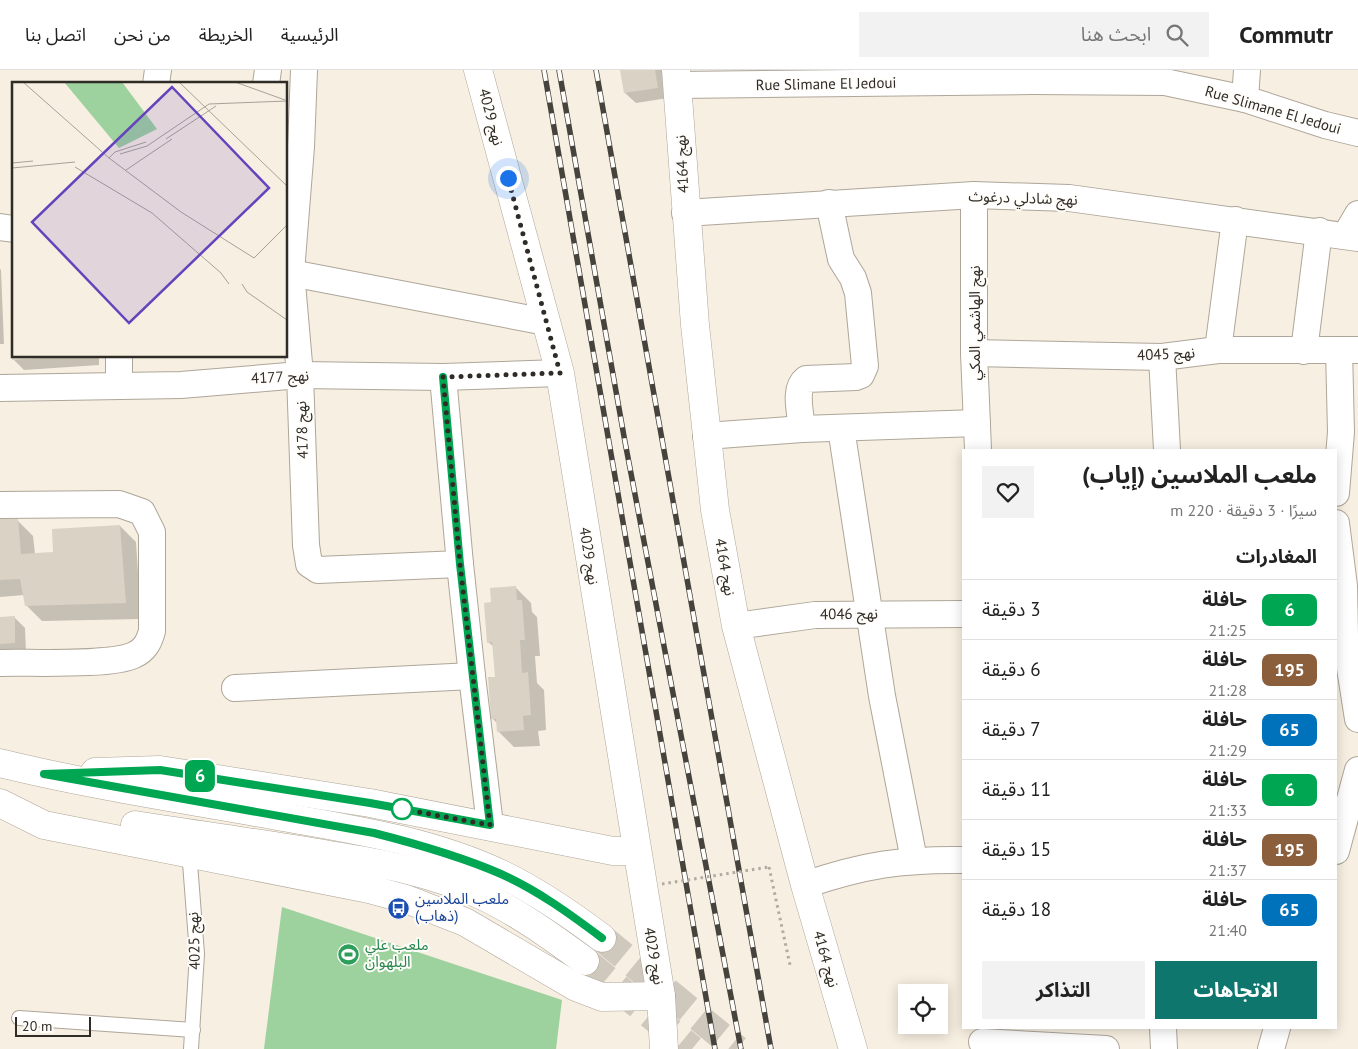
<!DOCTYPE html>
<html lang="ar">
<meta charset="utf-8">
<style>
body{margin:0;font-family:"PT Sans","Noto Sans Arabic",sans-serif;background:#f2f2f2;color:#222;direction:rtl;height:100vh;display:flex;flex-direction:column;font-size:19px;white-space:nowrap}
*{box-sizing:border-box;margin:0}
p{font-size:16px;color:#767676}
.icon{flex:none;width:28px;height:28px;fill:none;stroke:currentColor;stroke-width:2;stroke-linecap:round;stroke-linejoin:round}
.map{position:relative;flex:1;overflow:hidden;direction:ltr}
.sheet{position:absolute;left:962px;top:379px;width:375px;height:580px;display:flex;flex-direction:column;background:#fff;border-radius:0px;box-shadow:0 2px 12px #0003;direction:rtl}
.sheet>*{flex:none}
.badge{padding:0 10px;border-radius:8px;font-size:18px;line-height:32px}
.tools{position:absolute;left:898px;top:914px;display:grid;gap:10px}
.tools a{display:grid;place-items:center;width:50px;height:50px;border-radius:0px;background:#fff;box-shadow:0 2px 12px #0003;font-size:25px}
.scale{position:absolute;left:15px;bottom:12px;width:76px;box-sizing:border-box;padding-left:5px;border:2px solid #2f2c27;border-top:0;font-size:14px;line-height:18px;white-space:nowrap;color:#2f2c27;-webkit-text-stroke:4px #fffdfa;paint-order:stroke}
.you{position:absolute;width:25px;height:25px;margin:-12px;border:4px solid #fff;border-radius:50%;background:#1a73e8;box-shadow:0 0 0 8px #1a73e833}
.map>.badge{position:absolute;translate:-50% -50%;box-shadow:0 0 0 2px #fff}
h2{padding:0 20px;font-size:19px;line-height:45px}
.round{display:grid;place-items:center;flex:none;width:52px;height:52px;border-radius:0px;background:#f2f2f2}
.overview{display:flex;align-items:center;justify-content:space-between;height:85px;padding:0 20px}
h1{font-size:24px;font-weight:700;line-height:38px}
.button{display:flex;gap:10px;margin-top:auto;padding:10px 20px}
.button a{flex:1;height:58px;border-radius:0px;background:#0f766e;color:#fff;font-size:20px;font-weight:700;line-height:58px;text-align:center}
.button a+a{background:#f2f2f2;color:#222}
ul{padding:0;list-style:none}
li{display:flex;align-items:center;gap:15px;height:60px;padding:0 20px;border-top:1px solid #e0e0e0}
li div{flex:1}
li b{display:block;font-size:19px}
li em{font-style:normal}
li .badge{min-width:55px;font-weight:700;text-align:center}
header{display:flex;align-items:center;gap:30px;box-sizing:border-box;height:70px;padding:0 25px;background:#fff;border-bottom:1px solid #e0e0e0}
header strong{font-size:24px}
nav{display:flex;gap:28px;margin-inline-start:auto;font-size:18px}
.search{width:350px;height:45px;background:#f2f2f2;display:flex;align-items:center;gap:12px;box-sizing:border-box;padding:0 18px;border-radius:0px;color:#767676;font-size:19px}
.map>svg:first-child{display:block}
</style>
<header>
<strong>Commutr</strong>
<div class="search"><svg class="icon" aria-label="search" viewBox="0 0 24 24"><circle cx="10" cy="10" r="6"/><path d="M15 15l6 6"/></svg>ابحث هنا</div>
<nav><a>الرئيسية</a><a>الخريطة</a><a>من نحن</a><a>اتصل بنا</a></nav>
</header>
<div class="map">
<svg width="1358" height="979" viewBox="0 0 1358 979">
<rect width="100%" height="100%" fill="#f7efe1"/>
<!-- green -->
<polygon fill="#9dd29e" points="282,837 562,930 556,979 264,979"/>
<!-- shadow -->
<g fill="#0003">
<polygon points="621,0 663,0 668,28 636,33 625,23"/>
<polygon points="0,199 1,200 4,274 0,274"/>
<polygon points="14,286 99,286 99,295 24,300 13,289"/>
<polygon points="0,450 17,450 33,466 35,484 55,483 120,456 136,472 141,549 42,551 26,535 24,525 0,527"/>
<polygon points="515,517 531,533 532,542 537,547 540,586 535,586 537,613 544,620 546,660 538,661 540,676 514,677 498,661 497,653 492,648 496,608 494,577 488,572 492,533"/>
<polygon points="14,547 25,558 26,583 0,584 0,548"/>
</g>
<!-- building -->
<g fill="#dad2c4">
<polygon points="620,0 655,0 658,18 624,23"/>
<polygon points="11,263 14,263 14,286 44,288 12,290"/>
<polygon points="0,449 18,449 21,484 53,482 52,459 120,455 126,533 25,536 20,509 0,510"/>
<polygon points="516,516 517,530 522,530 525,570 520,570 522,603 528,602 531,645 523,646 524,660 497,662 496,649 491,649 488,607 495,607 492,572 487,573 484,533 491,532 490,518"/>
<polygon points="15,546 15,573 0,574 0,547"/>
</g>
<g fill="none" stroke-linecap="round" stroke-linejoin="round">
<!-- secondary-tunnel -->
<g stroke="#cfc8bc" stroke-width="28" stroke-dasharray="28 14" stroke-linecap="butt">
<polyline points="602,868 737,979"/>
<polyline points="585,891 692,979"/>
</g>
<defs>
<g id="lane">
<polyline points="189,780 197,884 191,979"/>
<polyline points="19,948 193,960"/>
</g>
<g id="street">
<polyline points="304,0 301,77 291,202 300,305 306,475 309,494 318,500 460,494"/>
<polyline points="156,14 158,0"/>
<polyline points="266,14 268,0"/>
<polyline points="678,15 1033,11 1165,12 1245,29 1325,55 1358,63"/>
<polyline points="1245,29 1247,0"/>
<polyline points="974,125 974,283 978,380"/>
<polyline points="685,143 974,125 1069,128 1358,168"/>
<polyline points="0,157 14,159"/>
<polyline points="1345,166 1358,144"/>
<polyline points="286,202 546,252"/>
<polyline points="1218,280 1235,150"/>
<polyline points="1304,281 1319,161"/>
<polyline points="974,283 1162,287 1218,280 1358,280"/>
<polyline points="1162,287 1167,380"/>
<polyline points="119,316 119,286"/>
<polyline points="0,318 181,315 300,305 443,307 560,303"/>
<polyline points="841,358 882,626 914,790"/>
<path d="M802,359C801,344 793,319 806,309L856,307L861,305L865,296L858,223L853,208L841,189L829,133"/>
<polyline points="706,366 802,359 977,353"/>
<polyline points="1336,423 1341,362 1339,280"/>
<path d="M0,435L119,434L142,442L152,462V561C149,572 145,580 134,585C112,596 29,592 0,593"/>
<polyline points="1336,453 1344,516 1345,566 1358,649"/>
<polyline points="736,556 815,545 964,544"/>
<polyline points="472,606 490,755"/>
<polyline points="235,618 472,606 460,494 443,307"/>
<polyline points="1336,781 1358,700"/>
<path d="M805,815C863,795 902,789 964,790"/>
<polyline points="1163,958 1164,979"/>
<polyline points="982,972 1106,979"/>
<polyline points="1271,979 1277,958"/>
</g>
<g id="secondary">
<polyline points="478,0 560,303 661,926 664,979"/>
<polyline points="676,0 695,255 715,440 736,556 805,815 853,979"/>
<path d="M0,693C94,716 189,730 283,747C357,760 434,772 503,805C538,822 570,844 602,868"/>
<polyline points="95,702 160,700 370,733 613,781 636,781"/>
<polyline points="0,733 44,755 369,819 406,829 465,852 576,917 602,927 661,926"/>
<path d="M135,755C199,765 265,774 329,785C381,793 435,803 483,826C519,843 552,867 585,891"/>
</g>
</defs>
<!-- lane casing -->
<use href="#lane" stroke="#aea699" stroke-width="16"/>
<!-- street casing -->
<use href="#street" stroke="#aea699" stroke-width="28"/>
<!-- secondary casing -->
<use href="#secondary" stroke="#aea699" stroke-width="29"/>
<!-- path -->
<polyline stroke="#b0aa9f" stroke-width="3" stroke-dasharray="2.5 4" stroke-linecap="butt" points="769,797 790,895"/>
<!-- lane -->
<use href="#lane" stroke="#fff" stroke-width="14"/>
<!-- street -->
<use href="#street" stroke="#fff" stroke-width="26"/>
<!-- secondary -->
<use href="#secondary" stroke="#fff" stroke-width="28"/>
<defs>
<g id="rail">
<polyline points="544,0 715,979"/>
<polyline points="559,0 625,372 741,979"/>
<polyline points="596,0 771,979"/>
</g>
</defs>
<!-- rail casing -->
<use href="#rail" stroke="#46433d" stroke-width="5.5"/>
<!-- rail -->
<use href="#rail" stroke="#fffdfa" stroke-width="4" stroke-dasharray="11" stroke-linecap="butt"/>
<!-- path-bridge -->
<polyline stroke="#b0aa9f" stroke-width="3" stroke-dasharray="2.5 4" stroke-linecap="butt" points="662,814 769,797"/>
</g>
<g fill="none" stroke-linecap="round" stroke-linejoin="round">
<defs>
<path id="line" d="M443,307L460,494L490,755L370,733L160,700L44,704L374,763C417,774 460,786 501,804C537,820 570,844 602,868"/>
</defs>
<!-- line casing -->
<use href="#line" stroke="#fff" stroke-width="11"/>
<!-- line -->
<use href="#line" stroke="#00a651" stroke-width="8"/>
<!-- walk -->
<polyline stroke="#2f2c27" stroke-width="5" stroke-dasharray="0 9" points="402,739 490,755 460,494 443,307 560,303 508,108"/>
</g>
<!-- icons -->
<defs>
<symbol id="bus-disc" viewBox="-11 -11 22 22"><circle r="9.5" fill="#1a4fb4" stroke="#fffdfa"/><path d="M-5-6H5V4H4V6H2V4H-2V6H-4V4H-5ZM-3.5-4V0h7V-4ZM-3.5 1.2v1.5H-2V1.2ZM2 1.2v1.5H3.5V1.2Z" fill="#fff"/></symbol>
<symbol id="stadium-disc" viewBox="-11 -11 22 22"><circle r="9.5" fill="#2e9e5b" stroke="#fffdfa"/><path d="M0-5a6.5 5 0 1 0 0 10a6.5 5 0 1 0 0-10ZM-3.5-1.8h7v3.6h-7Z" fill="#fff"/></symbol>
</defs>
<g fill-rule="evenodd">
<use href="#bus-disc" x="386" y="826" width="25" height="25"/>
<use href="#stadium-disc" x="336" y="872" width="25" height="25"/>
</g>
<!-- markers -->
<circle fill="#fff" stroke="#00a651" stroke-width="2.5" cx="402" cy="739" r="10"/>
<g text-anchor="middle" stroke-width="4" stroke-linejoin="round" paint-order="stroke">
<!-- street labels -->
<g font-size="15" fill="#2f2c27" stroke="#fffdfa">
<text transform="translate(826 14) rotate(-1)" y="5">Rue Slimane El Jedoui</text>
<text transform="translate(1273 40) rotate(16)" y="5">Rue Slimane El Jedoui</text>
<text transform="translate(491 47) rotate(75)" y="5">نهج 4029</text>
<text transform="translate(682 94) rotate(-93)" y="5">نهج 4164</text>
<text transform="translate(1023 128) rotate(2)" y="5">نهج شادلي درغوث</text>
<text transform="translate(975 253) rotate(-90)" y="5">نهج الهاشمي المكي</text>
<text transform="translate(1166 284) rotate(-3)" y="5">نهج 4045</text>
<text transform="translate(280 307) rotate(-3)" y="5">نهج 4177</text>
<text transform="translate(302 360) rotate(-92)" y="5">نهج 4178</text>
<text transform="translate(589 486) rotate(81)" y="5">نهج 4029</text>
<text transform="translate(725 497) rotate(80)" y="5">نهج 4164</text>
<text transform="translate(849 544) rotate(-1)" y="5">نهج 4046</text>
<text transform="translate(194 871) rotate(-92)" y="5">نهج 4025</text>
<text transform="translate(654 886) rotate(80)" y="5">نهج 4029</text>
<text transform="translate(826 889) rotate(74)" y="5">نهج 4164</text>
</g>
<!-- transit labels -->
<g font-size="15" fill="#164399" stroke="#fffdfa" text-anchor="start">
<text x="415" y="834">ملعب الملاسين<tspan x="415" dy="17">(ذهاب)</tspan></text>
</g>
<!-- leisure labels -->
<g font-size="15" fill="#27864d" stroke="#fffdfa" text-anchor="start">
<text x="365" y="880">ملعب علي<tspan x="365" dy="17">البلهوان</tspan></text>
</g>
</g>
<!-- overview -->
<g transform="translate(12 12)">
<rect width="275" height="275" fill="#f7efe1"/>
<path d="M52,0H110L145,47L107,66Z" fill="#9dd29e"/>
<path fill="none" stroke="#a7a197" stroke-width="1" d="M11,0L97,76L169,130L242,176L275,143M167,0L275,104M223,0L273,18M154,57L204,24M108,72L135,64L197,22L275,19M97,76L103,70L134,60M0,81L21,79M63,85L140,131L209,191L217,202M0,86L63,80M114,88L160,57M230,202L235,210L275,238"/>
<path fill="#6443bc" fill-opacity="0.15" stroke="#6443bc" stroke-width="2.5" d="M160,5L257,106L117,241L20,140Z"/>
<rect width="275" height="275" fill="none" stroke="#2f2c27" stroke-width="2.5"/>
</g>
</svg>
<div class="tools">
<a><svg class="icon" aria-label="locate" viewBox="0 0 24 24"><circle cx="12" cy="12" r="6"/><path d="M12 2v4M12 18v4M2 12h4M18 12h4"/></svg></a>
</div>
<div class="scale">20 m</div>
<div class="you" style="left:508px;top:108px"></div>
<b class="badge" style="left:200px;top:706px;background:#00a651;color:#fff">6</b>
<section class="sheet">
<div class="overview"><div><h1>ملعب الملاسين (إياب)</h1><p>سيرًا · 3 دقيقة · 220 m</p></div><a class="round"><svg class="icon" aria-label="heart" viewBox="0 0 24 24"><path d="M12 20l-8-8c-3-5 5-10 8-4 3-6 11-1 8 4z"/></svg></a></div>
<h2>المغادرات</h2>
<ul>
<li><span class="badge" style="background:#00a651;color:#fff">6</span><div><b>حافلة</b><p>21:25</p></div><em>3 دقيقة</em></li>
<li><span class="badge" style="background:#8b5e3c;color:#fff">195</span><div><b>حافلة</b><p>21:28</p></div><em>6 دقيقة</em></li>
<li><span class="badge" style="background:#0072bc;color:#fff">65</span><div><b>حافلة</b><p>21:29</p></div><em>7 دقيقة</em></li>
<li><span class="badge" style="background:#00a651;color:#fff">6</span><div><b>حافلة</b><p>21:33</p></div><em>11 دقيقة</em></li>
<li><span class="badge" style="background:#8b5e3c;color:#fff">195</span><div><b>حافلة</b><p>21:37</p></div><em>15 دقيقة</em></li>
<li><span class="badge" style="background:#0072bc;color:#fff">65</span><div><b>حافلة</b><p>21:40</p></div><em>18 دقيقة</em></li>
</ul>
<div class="button"><a>الاتجاهات</a><a>التذاكر</a></div>
</section>
</div>
